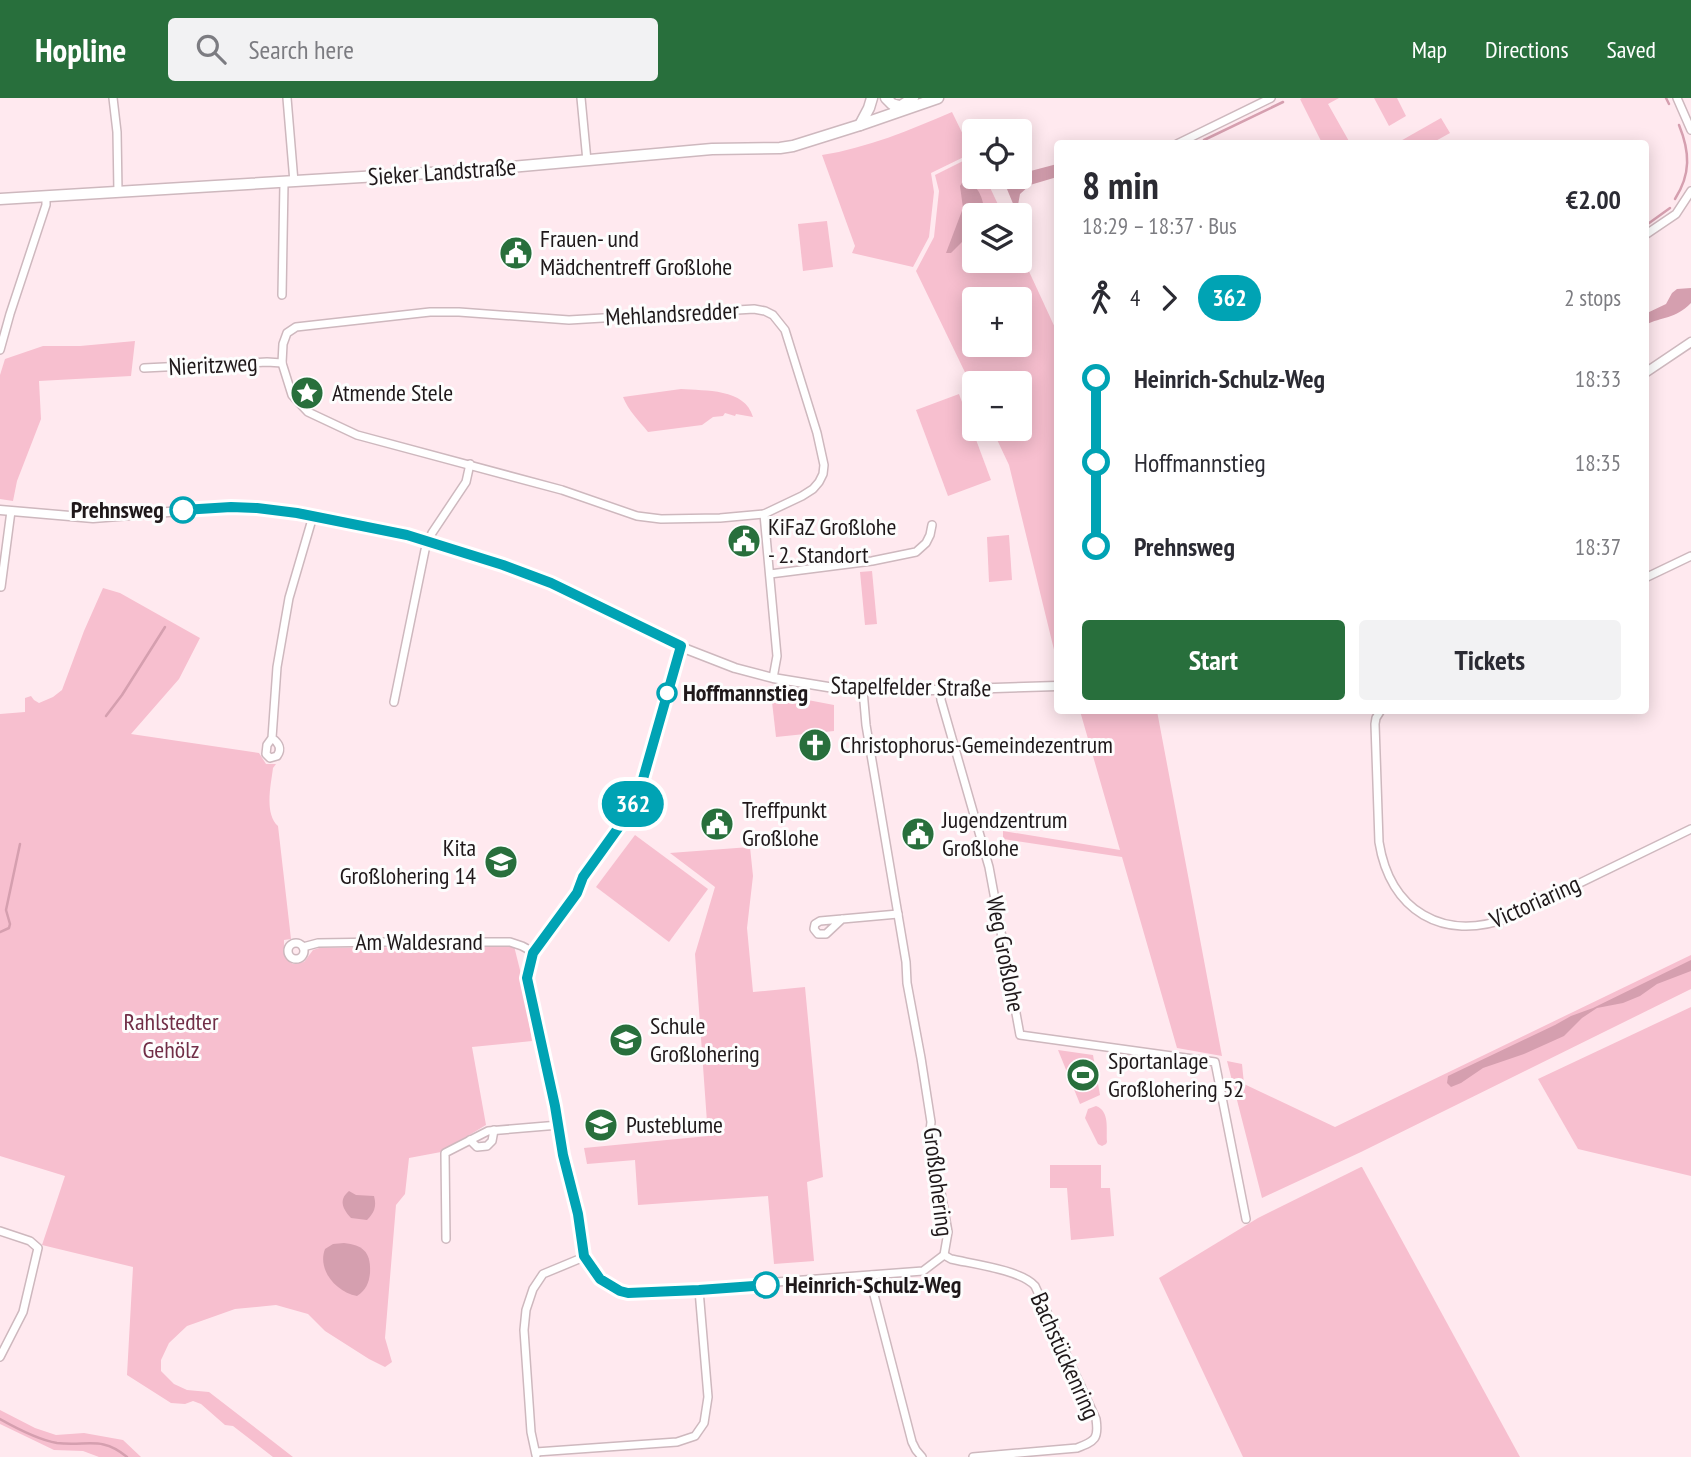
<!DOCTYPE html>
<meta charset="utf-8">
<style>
body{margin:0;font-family:"PT Sans Narrow",sans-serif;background:#f2f2f3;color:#2b2b33;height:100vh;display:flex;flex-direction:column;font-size:26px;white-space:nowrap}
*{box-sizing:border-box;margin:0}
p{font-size:23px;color:#7c7c81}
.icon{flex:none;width:38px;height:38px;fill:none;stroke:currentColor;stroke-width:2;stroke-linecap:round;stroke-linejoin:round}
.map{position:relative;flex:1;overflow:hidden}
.sheet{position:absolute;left:1054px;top:42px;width:595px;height:574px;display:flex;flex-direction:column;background:#fff;border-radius:7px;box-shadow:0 4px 18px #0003}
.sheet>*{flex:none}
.badge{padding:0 14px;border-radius:23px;font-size:24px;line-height:46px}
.buttons{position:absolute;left:962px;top:21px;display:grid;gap:14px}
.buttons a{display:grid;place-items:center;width:70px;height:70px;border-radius:7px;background:#fff;box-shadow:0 4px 18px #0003;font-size:35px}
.map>.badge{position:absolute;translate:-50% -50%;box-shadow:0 0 0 4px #fff}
.legs{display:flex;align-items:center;gap:10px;height:77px;padding:0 28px;font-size:23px}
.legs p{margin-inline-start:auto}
.summary{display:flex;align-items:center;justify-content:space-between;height:119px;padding:0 28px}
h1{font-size:38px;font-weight:700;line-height:52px}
.action{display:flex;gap:14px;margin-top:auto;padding:14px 28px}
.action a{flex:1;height:80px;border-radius:7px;background:#286f3c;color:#fff;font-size:28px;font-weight:700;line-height:80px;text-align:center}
.action a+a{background:#f2f2f3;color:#2b2b33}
ul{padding:0 28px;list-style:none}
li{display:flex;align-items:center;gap:24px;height:84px;font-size:26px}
li i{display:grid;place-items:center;width:10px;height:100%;margin:0 9px;background:currentColor}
li i::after{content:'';width:18px;height:18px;margin:-9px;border:5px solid;border-radius:50%;background:#fff}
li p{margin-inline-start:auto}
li:first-child i{background:linear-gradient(#0000 50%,currentColor 0)}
li:last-child i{background:linear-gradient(currentColor 50%,#0000 0)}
header{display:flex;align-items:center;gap:42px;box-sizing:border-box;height:98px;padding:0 35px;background:#286f3c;color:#fff}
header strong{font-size:33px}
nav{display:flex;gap:38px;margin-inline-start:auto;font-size:24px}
.search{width:490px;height:63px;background:#f2f2f3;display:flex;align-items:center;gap:18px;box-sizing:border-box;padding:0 24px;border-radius:7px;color:#7c7c81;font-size:26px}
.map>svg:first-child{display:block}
</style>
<header>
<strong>Hopline</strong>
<div class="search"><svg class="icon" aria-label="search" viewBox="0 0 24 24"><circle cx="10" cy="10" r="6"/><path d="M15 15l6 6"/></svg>Search here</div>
<nav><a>Map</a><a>Directions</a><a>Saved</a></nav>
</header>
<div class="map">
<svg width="1691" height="1359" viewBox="0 0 1691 1359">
<rect width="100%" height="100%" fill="#ffe9ef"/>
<!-- green -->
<g fill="#f7bfcf" fill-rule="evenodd">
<polygon points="1302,0 1339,0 1328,6 1350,45 1322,45 1300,1"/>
<polygon points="1374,0 1397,0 1406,18 1389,28"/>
<path d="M952,14L972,55L931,75L934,94L929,139L913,169L852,155L855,148L822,57C867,50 910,32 952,14Z"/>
<polygon points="1441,20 1450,35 1432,45 1397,45"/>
<path d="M975,57V79H985L1003,117H975V163H1020V154L1057,234V564L1009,367L992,331H1020V285H975V295L916,173L934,139L939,93L935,77ZM975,201H1020V247H975Z"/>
<polygon points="827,123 833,169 803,173 798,126"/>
<polygon points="135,243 131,278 39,283 41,321 17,383 13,403 0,401 0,277 5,261 43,248 80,248"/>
<path d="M681,291C705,293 745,290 753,319L736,316L735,318L725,315L723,318L713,319L702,327L648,334C639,323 628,312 623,299Z"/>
<polygon points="959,296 991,382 948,398 916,312"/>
<polygon points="1009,437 1012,482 989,484 987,439"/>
<polygon points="872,473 877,526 865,527 860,474"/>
<path d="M103,490L120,495L200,540L179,581L131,636L259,655L266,666H276L273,670C271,687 264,715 278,728L291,841L284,842C284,852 283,860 293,866L304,864L313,852L319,850L514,848L522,880L532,943L472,949L486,1027L441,1054L409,1060L405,1096L396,1107L385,1240L392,1264L385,1269L369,1261L325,1233L308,1216L276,1207L235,1211L187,1228L169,1245L161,1262V1273L174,1286L187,1292L209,1294L293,1359H273L233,1328L225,1327L201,1306L193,1303L185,1306L171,1305L127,1277L133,1169L42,1147L65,1078L0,1058V616L25,614V600L31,598L34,602L39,605L53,599L62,592L84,533Z"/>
<polygon points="771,595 834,607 834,633 776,639"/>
<polygon points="1080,613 1157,613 1222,958 1177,950 1122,759 1003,741 1003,733 1120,752"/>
<polygon points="635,737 708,791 669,844 596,789"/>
<polygon points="750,749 753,778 747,830 753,894 805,889 823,1079 807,1084 814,1163 774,1166 768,1098 638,1107 635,1062 587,1066 584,1050 708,1038 695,856 715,789 670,755"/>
<polygon points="1691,857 1691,891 1361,1054 1262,1100 1227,963 1242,966 1244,986 1335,1029"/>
<polygon points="1691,909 1691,1078 1578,1051 1538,981"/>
<polygon points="1058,952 1093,957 1100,997 1080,1006"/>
<path d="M1096,1008C1110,1013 1106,1031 1107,1044L1106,1046L1102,1048L1098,1046L1085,1020L1088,1011Z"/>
<polygon points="1050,1067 1101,1067 1101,1090 1110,1090 1114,1138 1071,1142 1067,1090 1050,1090"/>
<polygon points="1361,1069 1362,1069 1520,1359 1243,1359 1159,1180 1258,1120"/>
<polygon points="0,1312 35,1330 56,1337 84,1335 123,1342 141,1359 99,1359 83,1353 54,1352 0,1326"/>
</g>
<!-- water -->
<g fill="#d59faf">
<polygon points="1057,66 1057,79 1030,87 1020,96 1018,107 1014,108 1002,79 1020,79 1020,74 1023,75"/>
<path d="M967,84C981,90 983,102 985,117H975V131L951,155H946L963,110L960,88L962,85Z"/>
<path d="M1691,190V205C1674,222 1663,218 1645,227V216L1666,206L1672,195L1677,191Z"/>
<polygon points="1691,862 1691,873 1657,886 1640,898 1623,905 1597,910 1582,920 1564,938 1524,956 1483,970 1461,985 1451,989 1447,985 1448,978 1555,927 1571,918 1593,910"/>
<path d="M349,1093L356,1097L374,1098C377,1109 374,1115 367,1122L351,1120C343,1111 338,1102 349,1093Z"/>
<path d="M344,1145C364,1147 371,1155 370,1175C369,1185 366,1192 357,1198C336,1194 317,1172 325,1151L333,1146Z"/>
</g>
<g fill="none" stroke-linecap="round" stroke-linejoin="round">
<!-- stream -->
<g stroke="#d59faf" stroke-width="2.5">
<polyline points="1666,0 1669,6"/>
<polyline points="1204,42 1283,4"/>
<path d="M1675,101C1691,76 1690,54 1679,27"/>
<polyline points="1645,128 1670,110"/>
<polyline points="106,618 122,597 165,529"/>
<polyline points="0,834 9,830 10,826 6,812 20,746"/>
<path d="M0,1321C16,1330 40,1342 57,1345C86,1349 101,1337 127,1359"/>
</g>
<defs>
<g id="minor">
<polyline points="113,0 117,34 118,94"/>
<polyline points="287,0 294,84"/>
<polyline points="581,0 587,63"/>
<polyline points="1677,0 1691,32"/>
<polyline points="1177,46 1271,0"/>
<polyline points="1645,137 1676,116 1691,93"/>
<polyline points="282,197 284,85"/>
<polygon points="754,211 765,213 773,217 785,232 817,335 824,367 823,376 819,384 813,391 802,398 764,416 720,420 661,421 637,418 562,392 357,337 308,314 292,297 282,265 283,246 287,235 296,229 430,214 459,214 569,222"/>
<polyline points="0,252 10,216 46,107 46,98"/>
<polyline points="144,270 267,264 282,265"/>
<polyline points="764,416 777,558 773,580"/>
<polyline points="770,476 872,463 916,454 926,445 930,437 932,427"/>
<polyline points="1645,480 1691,458"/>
<polyline points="1,489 11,413"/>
<polyline points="681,549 643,681 629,715 583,779 577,795 533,854 527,880 555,1008 563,1057 578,1116 584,1159 600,1181 620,1193 628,1195 747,1189 767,1187 777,1184 923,1173 944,1157 948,1134 930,1033 931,1024 921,960 907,885 906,864 866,627 863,592"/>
<polyline points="940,592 941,602 989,769 1020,937 1215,964 1246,1121"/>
<polyline points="394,604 425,452 432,435 466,384 470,366"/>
<path d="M1381,612L1376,620L1375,626L1379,744C1390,813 1443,844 1508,820L1691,731"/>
<path d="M272,640C279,645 282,651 277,658L270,660L266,656L267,647L272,640L277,569L289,500L313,418"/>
<polyline points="842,821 826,836 818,836 814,831 815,826 820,823 898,816"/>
<circle cx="296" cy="853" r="8"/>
<polyline points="303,849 318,845 387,844 510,844 522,848 533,854"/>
<polyline points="470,1042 477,1049 487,1048 492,1043 494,1032"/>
<polyline points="0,1133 30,1143 38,1150 23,1214 0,1259"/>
<polyline points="446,1141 445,1055 488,1033 559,1027"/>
<path d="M944,1157L951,1161C973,1166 1021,1172 1035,1188L1096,1321C1099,1341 1095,1343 1077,1350L973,1359"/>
<polyline points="872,1177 873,1193 912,1344 916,1352 922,1359"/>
<polyline points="536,1354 677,1344 695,1338 704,1325 708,1299 699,1192"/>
<polyline points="536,1357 531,1334 524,1232 526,1212 533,1191 543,1176 584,1159"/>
</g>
<g id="tertiary">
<polyline points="1645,275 1691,244"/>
<polyline points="0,412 93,420 231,409 297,415 407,437 503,467 550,486 681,549 735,570 773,580 834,590 902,593 1057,588"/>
</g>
<g id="secondary">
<polyline points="886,0 892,6 903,9"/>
<polyline points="895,12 913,0"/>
<polyline points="860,27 869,10 872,0"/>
<polyline points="0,101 478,72 712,51 780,50 793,48 860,27 938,0"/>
</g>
</defs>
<!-- minor casing -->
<use href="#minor" stroke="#ceb8be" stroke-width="10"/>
<!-- tertiary casing -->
<use href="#tertiary" stroke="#ceb8be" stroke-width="11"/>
<!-- secondary casing -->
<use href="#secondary" stroke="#ceb8be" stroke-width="13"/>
<!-- minor -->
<use href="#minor" stroke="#fff" stroke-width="7"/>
<!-- tertiary -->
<use href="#tertiary" stroke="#fff" stroke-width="8"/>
<!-- secondary -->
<use href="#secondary" stroke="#fff" stroke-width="10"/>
</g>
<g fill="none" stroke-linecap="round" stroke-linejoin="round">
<defs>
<polyline id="line-1" points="183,412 231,409 257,410 297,415 407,437 503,467 551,485 681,548 643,681 629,715 583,779 577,795 533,855 527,880 555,1008 563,1057 578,1116 584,1158 600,1181 620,1193 628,1195 699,1192 766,1187"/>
</defs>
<!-- line-1 casing -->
<use href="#line-1" stroke="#fff" stroke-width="16"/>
<!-- line-1 -->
<use href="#line-1" stroke="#00a3b4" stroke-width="10"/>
</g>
<!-- icons -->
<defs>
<symbol id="civic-disc" viewBox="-11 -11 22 22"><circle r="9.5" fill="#286f3c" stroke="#fdfdfd"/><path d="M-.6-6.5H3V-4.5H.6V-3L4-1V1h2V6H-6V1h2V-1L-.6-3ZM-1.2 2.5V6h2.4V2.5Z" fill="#fff"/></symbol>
<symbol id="sight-disc" viewBox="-11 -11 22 22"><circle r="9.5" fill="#286f3c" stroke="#fdfdfd"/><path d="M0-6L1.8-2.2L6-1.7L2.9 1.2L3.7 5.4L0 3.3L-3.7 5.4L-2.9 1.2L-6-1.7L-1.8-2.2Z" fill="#fff"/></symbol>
<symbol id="church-disc" viewBox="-11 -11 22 22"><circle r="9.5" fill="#286f3c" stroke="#fdfdfd"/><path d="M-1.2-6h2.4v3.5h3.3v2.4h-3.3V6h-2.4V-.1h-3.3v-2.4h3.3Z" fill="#fff"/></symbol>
<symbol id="school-disc" viewBox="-11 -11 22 22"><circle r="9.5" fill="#286f3c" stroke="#fdfdfd"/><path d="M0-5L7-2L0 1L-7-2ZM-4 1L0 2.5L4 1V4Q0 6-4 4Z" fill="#fff"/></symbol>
<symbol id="stadium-disc" viewBox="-11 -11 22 22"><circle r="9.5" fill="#286f3c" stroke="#fdfdfd"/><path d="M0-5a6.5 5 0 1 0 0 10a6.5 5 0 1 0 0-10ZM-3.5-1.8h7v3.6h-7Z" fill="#fff"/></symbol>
</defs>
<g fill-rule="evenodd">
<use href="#civic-disc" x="497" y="136" width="38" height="38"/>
<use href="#sight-disc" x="288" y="276" width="38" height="38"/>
<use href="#civic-disc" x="725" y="424" width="38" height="38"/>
<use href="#church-disc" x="796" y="628" width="38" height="38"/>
<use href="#civic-disc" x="698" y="707" width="38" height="38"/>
<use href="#civic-disc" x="899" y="717" width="38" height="38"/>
<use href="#school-disc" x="482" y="745" width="38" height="38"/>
<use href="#school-disc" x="607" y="923" width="38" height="38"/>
<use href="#stadium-disc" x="1064" y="958" width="38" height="38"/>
<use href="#school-disc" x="582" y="1008" width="38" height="38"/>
</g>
<!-- markers -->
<g fill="#fff" stroke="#00a3b4" stroke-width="3.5">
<circle cx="183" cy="412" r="12"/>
<circle cx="667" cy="595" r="9"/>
<circle cx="766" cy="1187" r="12"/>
</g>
<g text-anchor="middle" stroke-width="6" stroke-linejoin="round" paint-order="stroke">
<!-- street labels -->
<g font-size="24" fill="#1f181a" stroke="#fdfdfd">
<text transform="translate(442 74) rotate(-4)" y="8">Sieker Landstraße</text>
<text transform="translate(672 216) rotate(-3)" y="8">Mehlandsredder</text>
<text transform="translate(213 267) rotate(-3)" y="8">Nieritzweg</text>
<text transform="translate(911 589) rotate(1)" y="8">Stapelfelder Straße</text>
<text transform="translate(1535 804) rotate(-24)" y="8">Victoriaring</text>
<text x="419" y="852">Am Waldesrand</text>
<text transform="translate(1005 856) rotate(79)" y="8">Weg Großlohe</text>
<text transform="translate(938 1084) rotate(83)" y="8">Großlohering</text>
<text transform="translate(1065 1258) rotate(66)" y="8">Bachstückenring</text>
</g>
<!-- poi labels -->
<g font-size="24" fill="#1f181a" stroke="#fdfdfd" text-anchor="start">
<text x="540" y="149">Frauen- und<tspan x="540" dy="28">Mädchentreff Großlohe</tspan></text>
<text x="332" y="303">Atmende Stele</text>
<text x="768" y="437">KiFaZ Großlohe<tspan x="768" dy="28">- 2. Standort</tspan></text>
<text x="840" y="655">Christophorus-Gemeindezentrum</text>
<text x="742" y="720">Treffpunkt<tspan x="742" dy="28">Großlohe</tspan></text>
<text x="942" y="730">Jugendzentrum<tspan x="942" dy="28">Großlohe</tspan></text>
<text x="476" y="758" text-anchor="end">Kita<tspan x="476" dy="28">Großlohering 14</tspan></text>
<text x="650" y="936">Schule<tspan x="650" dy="28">Großlohering</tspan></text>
<text x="1108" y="971">Sportanlage<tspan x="1108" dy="28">Großlohering 52</tspan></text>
<text x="626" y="1035">Pusteblume</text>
</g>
<!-- stop labels -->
<g font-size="24" font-weight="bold" fill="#1f181a" stroke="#fdfdfd" text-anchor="start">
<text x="164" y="420" text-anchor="end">Prehnsweg</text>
<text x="683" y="603">Hoffmannstieg</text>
<text x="785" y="1195">Heinrich-Schulz-Weg</text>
</g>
<!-- park labels -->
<g font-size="24" fill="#712e47" stroke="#fdfdfd">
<text x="171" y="932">Rahlstedter<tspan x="171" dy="28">Gehölz</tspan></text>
</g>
</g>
</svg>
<div class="buttons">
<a><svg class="icon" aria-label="locate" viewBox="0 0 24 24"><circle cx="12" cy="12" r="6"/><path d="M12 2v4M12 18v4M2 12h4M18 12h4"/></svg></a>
<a><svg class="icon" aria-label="layers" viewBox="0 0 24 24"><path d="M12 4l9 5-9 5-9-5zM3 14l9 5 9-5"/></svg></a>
<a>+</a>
<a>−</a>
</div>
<b class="badge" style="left:633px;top:706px;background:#00a3b4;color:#fff">362</b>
<section class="sheet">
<div class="summary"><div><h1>8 min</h1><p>18:29 – 18:37 · Bus</p></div><b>€2.00</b></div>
<div class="legs"><svg class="icon" aria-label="walk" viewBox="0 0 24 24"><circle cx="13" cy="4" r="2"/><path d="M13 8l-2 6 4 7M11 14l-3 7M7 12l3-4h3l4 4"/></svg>4<svg class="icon" aria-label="forward" viewBox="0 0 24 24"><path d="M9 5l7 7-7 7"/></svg><b class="badge" style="background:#00a3b4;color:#fff">362</b><p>2 stops</p></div>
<ul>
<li><i style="color:#00a3b4"></i><b>Heinrich-Schulz-Weg</b><p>18:33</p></li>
<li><i style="color:#00a3b4"></i><span>Hoffmannstieg</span><p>18:35</p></li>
<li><i style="color:#00a3b4"></i><b>Prehnsweg</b><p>18:37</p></li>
</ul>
<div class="action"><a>Start</a><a>Tickets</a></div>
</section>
</div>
